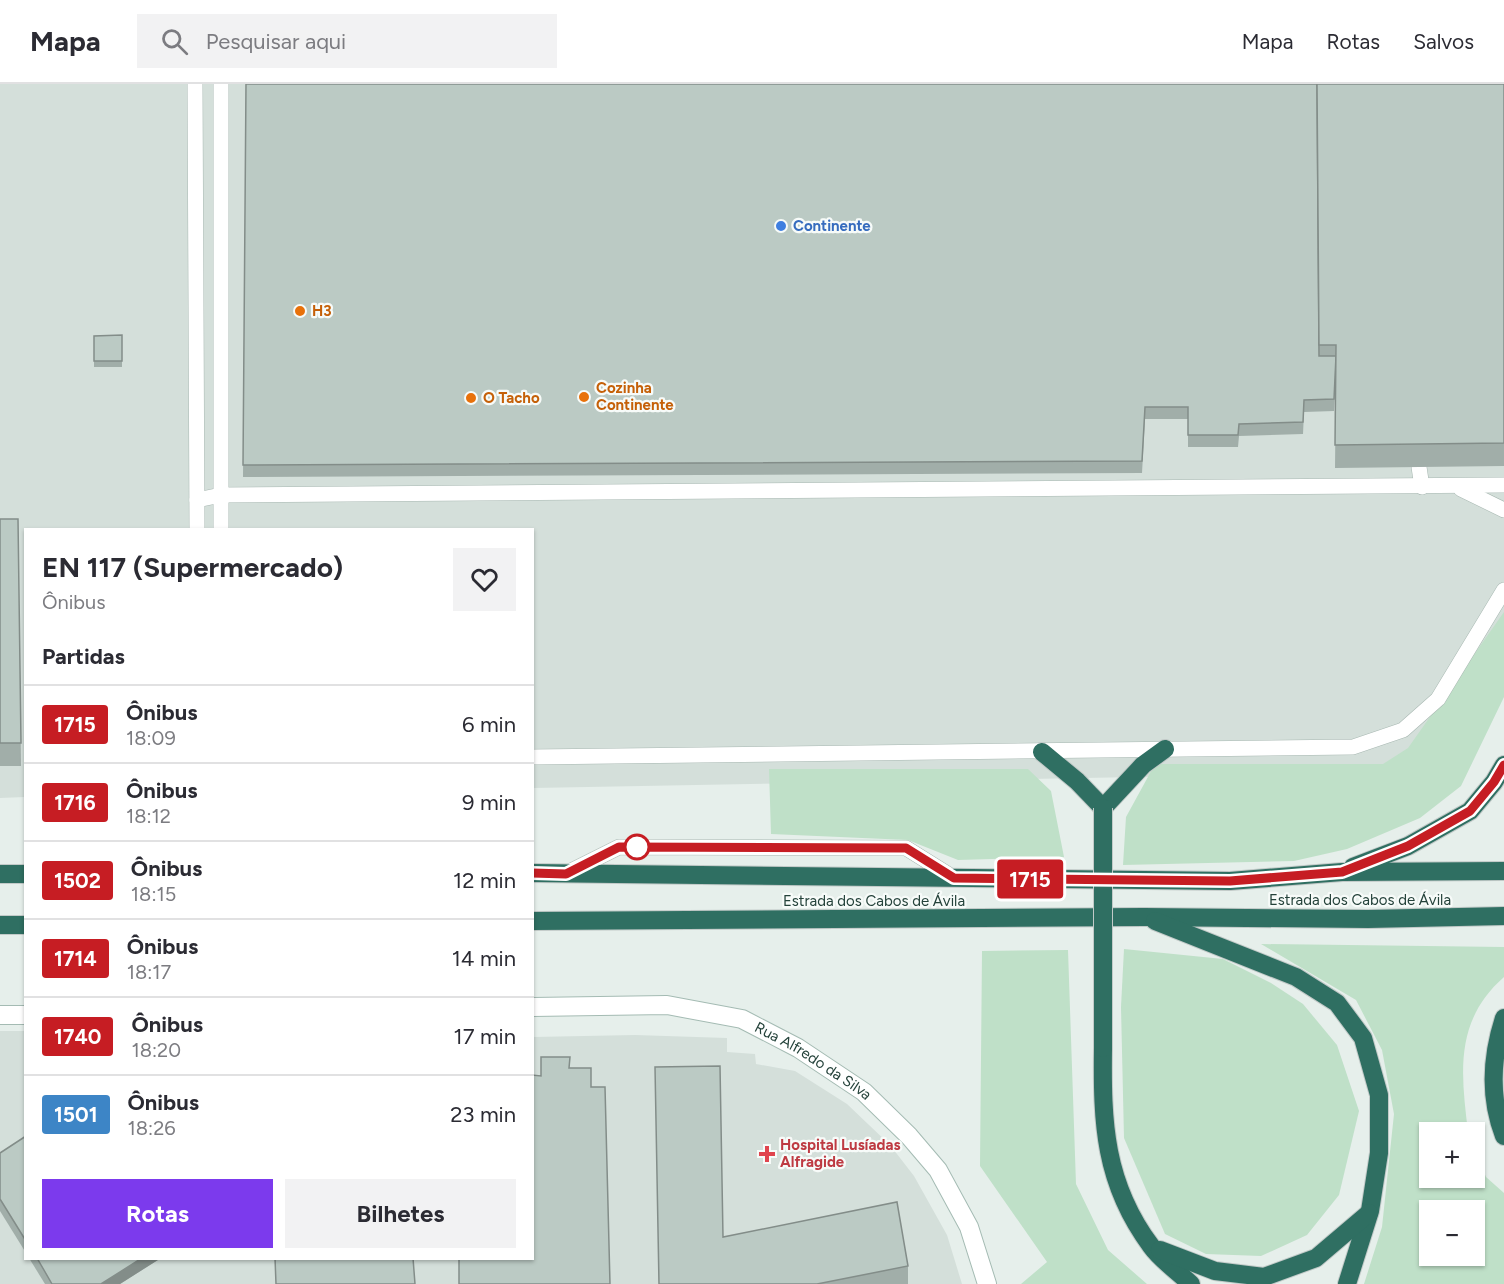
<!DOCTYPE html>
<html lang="pt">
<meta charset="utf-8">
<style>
body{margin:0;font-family:Figtree,sans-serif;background:#f2f2f3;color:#2b2b33;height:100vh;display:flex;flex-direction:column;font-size:22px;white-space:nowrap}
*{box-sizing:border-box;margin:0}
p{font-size:20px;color:#7c7c81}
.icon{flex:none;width:33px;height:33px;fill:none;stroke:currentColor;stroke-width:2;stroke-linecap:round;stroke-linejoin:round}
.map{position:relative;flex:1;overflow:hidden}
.panel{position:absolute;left:24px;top:444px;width:510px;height:732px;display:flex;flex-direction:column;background:#fff;border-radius:0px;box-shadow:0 2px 4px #0004}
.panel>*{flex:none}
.badge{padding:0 12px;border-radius:4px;font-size:21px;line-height:39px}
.tools{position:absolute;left:1419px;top:1038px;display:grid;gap:12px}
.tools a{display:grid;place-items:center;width:66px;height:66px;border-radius:0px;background:#fff;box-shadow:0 2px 4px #0004;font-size:30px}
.map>.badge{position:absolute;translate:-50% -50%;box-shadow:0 0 0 3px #fff}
h2{padding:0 18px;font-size:22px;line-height:54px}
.round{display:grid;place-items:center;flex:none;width:63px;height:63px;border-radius:0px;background:#f2f2f3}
.overview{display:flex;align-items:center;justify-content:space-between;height:102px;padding:0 18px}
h1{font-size:28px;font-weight:700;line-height:45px}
.cta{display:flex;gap:12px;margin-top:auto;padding:12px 18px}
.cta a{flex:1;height:69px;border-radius:0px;background:#7c3aed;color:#fff;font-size:24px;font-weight:700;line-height:69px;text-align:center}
.cta a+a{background:#f2f2f3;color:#2b2b33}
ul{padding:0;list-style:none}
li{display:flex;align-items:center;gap:18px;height:78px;padding:0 18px;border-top:2px solid #e1e1e2}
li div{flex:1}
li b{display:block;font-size:22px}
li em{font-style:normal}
li .badge{min-width:66px;font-weight:700;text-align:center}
header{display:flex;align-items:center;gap:36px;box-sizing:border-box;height:84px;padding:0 30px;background:#fff;border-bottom:2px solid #e1e1e2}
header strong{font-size:28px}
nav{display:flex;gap:33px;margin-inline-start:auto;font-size:21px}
.search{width:420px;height:54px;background:#f2f2f3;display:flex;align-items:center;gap:15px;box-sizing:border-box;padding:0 21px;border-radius:0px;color:#7c7c81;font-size:22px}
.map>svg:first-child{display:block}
</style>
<header>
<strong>Mapa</strong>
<div class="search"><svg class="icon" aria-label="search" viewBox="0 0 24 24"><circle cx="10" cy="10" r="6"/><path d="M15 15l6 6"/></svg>Pesquisar aqui</div>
<nav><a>Mapa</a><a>Rotas</a><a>Salvos</a></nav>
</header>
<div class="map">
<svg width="1504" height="1200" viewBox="0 0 1504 1200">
<rect width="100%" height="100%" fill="#e6efeb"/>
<!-- built -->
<g fill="#d4dfda">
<polygon points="0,0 1504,0 1504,549 1407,688 533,704 532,446 26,446 25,713 0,714"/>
<polygon points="0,947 25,947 26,1174 532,1174 533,953 635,951 727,954 727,968 755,970 756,980 795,987 847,1020 890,1061 914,1092 947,1151 962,1200 0,1200"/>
</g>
<!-- green -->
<g fill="#bfe0c8" fill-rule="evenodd">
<polygon points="1504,528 1504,613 1461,702 1420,734 1347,765 1294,777 1123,781 1126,733 1155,680 1383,680 1408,664"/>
<polygon points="769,685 1028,685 1051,707 1064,773 958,776 908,756 771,750"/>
<path d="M1261,860L1504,863V893C1454,937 1461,989 1468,1048H1430V1094H1474L1475,1067L1486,1093L1504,1109V1200H1364L1382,1143L1394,1030L1382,966L1356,916ZM1430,1126H1474V1172H1430Z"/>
<polygon points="1124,865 1223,875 1271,899 1303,920 1337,961 1359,1027 1339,1111 1307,1151 1261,1172 1206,1170 1165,1150 1124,1054 1121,923"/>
<polygon points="1068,866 1076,1100 1108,1166 1147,1200 1021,1200 1047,1178 980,1082 982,867"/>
</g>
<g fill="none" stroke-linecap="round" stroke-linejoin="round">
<defs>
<g id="lane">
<polyline points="195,0 197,446"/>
<polyline points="221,0 221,446"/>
<polyline points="1419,383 1422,403"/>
<polyline points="1461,405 1504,426"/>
<polyline points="197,416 221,411 1504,401"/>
<polyline points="532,673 1353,663 1403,646 1438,615 1504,506"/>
<polyline points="567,789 619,763 906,764 954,794"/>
</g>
<g id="secondary">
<path id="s1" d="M532,923L667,921L742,935L798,964L864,1008L909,1052L938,1086L969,1143L987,1200"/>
<polyline points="0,931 26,931"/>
</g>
<g id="highway">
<polyline points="1042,668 1077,697 1103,724 1143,681 1165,665"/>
<polyline points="1353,783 1408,762 1470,727 1494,698 1504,681"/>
<polyline points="532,789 1230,797 1342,788 1504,787"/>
<polyline points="0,790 26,790"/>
<polyline points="532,837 1144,833 1368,835 1504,832"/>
<polyline points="1155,837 1296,893 1337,919 1363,954 1379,1011 1379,1069 1370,1127 1347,1200"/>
<polyline points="0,841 26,841"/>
<path d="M1504,934C1491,974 1489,1013 1504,1052"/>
<path d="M1103,964C1102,1038 1104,1099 1151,1162C1161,1176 1178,1188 1191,1200"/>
<polyline points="1160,1166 1215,1187 1264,1193 1316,1174 1369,1129"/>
</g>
</defs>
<!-- lane casing -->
<use href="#lane" stroke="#a8b8b2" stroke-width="16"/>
<!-- secondary casing -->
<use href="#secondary" stroke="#a4bbb3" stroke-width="20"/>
<!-- highway casing -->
<use href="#highway" stroke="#c2cac8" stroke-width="20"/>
<!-- lane -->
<use href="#lane" stroke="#fff" stroke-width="15"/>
<!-- secondary -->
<use href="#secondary" stroke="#fff" stroke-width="18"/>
<!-- highway -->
<use href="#highway" stroke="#2f6f62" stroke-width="18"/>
<defs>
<polyline id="highway-bridge" points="1103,724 1103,964"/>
</defs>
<!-- highway-bridge casing -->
<use href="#highway-bridge" stroke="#c2cac8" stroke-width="20" stroke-linecap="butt"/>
<!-- highway-bridge -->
<use href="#highway-bridge" stroke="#2f6f62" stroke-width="18"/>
</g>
<!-- wall -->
<g fill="#a1aea9">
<polygon points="246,0 1504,0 1504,382 1335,384 1336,290 1334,327 1304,328 1303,350 1239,352 1238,363 1188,363 1188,335 1145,335 1142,389 243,393"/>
<polygon points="122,251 122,283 94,283 94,252"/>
<polygon points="0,435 18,435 21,682 0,682"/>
<polygon points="26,1052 26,1169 0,1127 0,1069"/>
<polygon points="723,1153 908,1182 908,1200 659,1200"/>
<polygon points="29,1174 161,1174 120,1200 45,1200"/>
</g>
<!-- shaded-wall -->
<polygon fill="#838d89" points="142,1174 161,1174 120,1200 101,1200"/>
<!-- building -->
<g fill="#bbcac4" stroke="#838d89" stroke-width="1.5">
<polygon points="246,0 1317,0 1319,272 1336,272 1334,315 1304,316 1303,338 1239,340 1238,351 1188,351 1188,323 1145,323 1142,377 243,381"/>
<polygon points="1317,0 1504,0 1504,359 1335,361 1336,261 1319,261"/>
<polygon points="122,251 122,277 94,277 94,252"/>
<polygon points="0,435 18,435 21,659 0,659"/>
<polygon points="541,973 570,973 569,984 591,984 591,1003 605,1003 610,1200 459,1200 459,1174 532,1174 532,991 541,992"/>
<polygon points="720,982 723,1153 897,1118 908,1182 817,1200 659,1200 655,983"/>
<polygon points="26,1052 26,1157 0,1115 0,1069"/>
<polygon points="37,1174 142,1174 101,1200 52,1200"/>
<polygon points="275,1174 413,1174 415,1200 276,1200"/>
</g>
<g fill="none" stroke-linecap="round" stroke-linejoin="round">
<defs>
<polyline id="line" points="532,789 566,790 619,763 906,764 954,794 1230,797 1342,788 1408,762 1470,727 1494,698 1504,681"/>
</defs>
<!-- line casing -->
<use href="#line" stroke="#fff" stroke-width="14"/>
<!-- line -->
<use href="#line" stroke="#c61d23" stroke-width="9"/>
</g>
<!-- markers -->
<circle fill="#3f7fe0" stroke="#f7fbf9" stroke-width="2" cx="781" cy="142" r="6"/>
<g fill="#e8710a" stroke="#f7fbf9" stroke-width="2">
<circle cx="300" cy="227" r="6"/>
<circle cx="584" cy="313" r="6"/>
<circle cx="471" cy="314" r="6"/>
</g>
<circle fill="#fff" stroke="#c61d23" stroke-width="3" cx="637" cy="763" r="12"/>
<path fill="#e0444e" stroke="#f7fbf9" stroke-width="2" d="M764 1061h6v6h6v6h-6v6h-6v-6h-6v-6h6z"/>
<g text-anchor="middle" stroke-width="4.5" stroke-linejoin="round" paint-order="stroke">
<!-- shop labels -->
<g font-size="15" font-weight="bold" fill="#366cbe" stroke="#f7fbf9" text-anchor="start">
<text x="793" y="147">Continente</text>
</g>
<!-- food labels -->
<g font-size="15" font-weight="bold" fill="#c56008" stroke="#f7fbf9" text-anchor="start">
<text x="312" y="232">H3</text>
<text x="596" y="309">Cozinha<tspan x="596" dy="17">Continente</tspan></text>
<text x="483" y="319">O Tacho</text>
</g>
<!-- street labels -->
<g font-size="15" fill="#24423a" stroke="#f7fbf9">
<text x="1360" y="821">Estrada dos Cabos de Ávila</text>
<text x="874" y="822">Estrada dos Cabos de Ávila</text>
<text dy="5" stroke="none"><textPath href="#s1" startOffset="294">Rua Alfredo da Silva</textPath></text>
</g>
<!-- health labels -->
<g font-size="15" font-weight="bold" fill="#be3a42" stroke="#f7fbf9" text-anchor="start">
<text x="780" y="1066">Hospital Lusíadas<tspan x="780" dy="17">Alfragide</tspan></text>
</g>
</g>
</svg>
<div class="tools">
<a>+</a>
<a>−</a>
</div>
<b class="badge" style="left:1030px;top:795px;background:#c61d23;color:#fff">1715</b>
<section class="panel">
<div class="overview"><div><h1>EN 117 (Supermercado)</h1><p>Ônibus</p></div><a class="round"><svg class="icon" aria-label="heart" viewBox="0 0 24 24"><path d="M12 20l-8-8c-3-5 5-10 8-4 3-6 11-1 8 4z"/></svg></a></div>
<h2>Partidas</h2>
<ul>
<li><span class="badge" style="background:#c61d23;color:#fff">1715</span><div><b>Ônibus</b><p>18:09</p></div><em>6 min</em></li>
<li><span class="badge" style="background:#c61d23;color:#fff">1716</span><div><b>Ônibus</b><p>18:12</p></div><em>9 min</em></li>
<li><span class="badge" style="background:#c61d23;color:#fff">1502</span><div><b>Ônibus</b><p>18:15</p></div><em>12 min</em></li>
<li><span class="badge" style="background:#c61d23;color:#fff">1714</span><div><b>Ônibus</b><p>18:17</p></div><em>14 min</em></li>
<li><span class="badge" style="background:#c61d23;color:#fff">1740</span><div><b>Ônibus</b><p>18:20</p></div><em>17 min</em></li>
<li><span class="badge" style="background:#3d85c6;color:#fff">1501</span><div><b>Ônibus</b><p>18:26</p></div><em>23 min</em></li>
</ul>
<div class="cta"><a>Rotas</a><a>Bilhetes</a></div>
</section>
</div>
